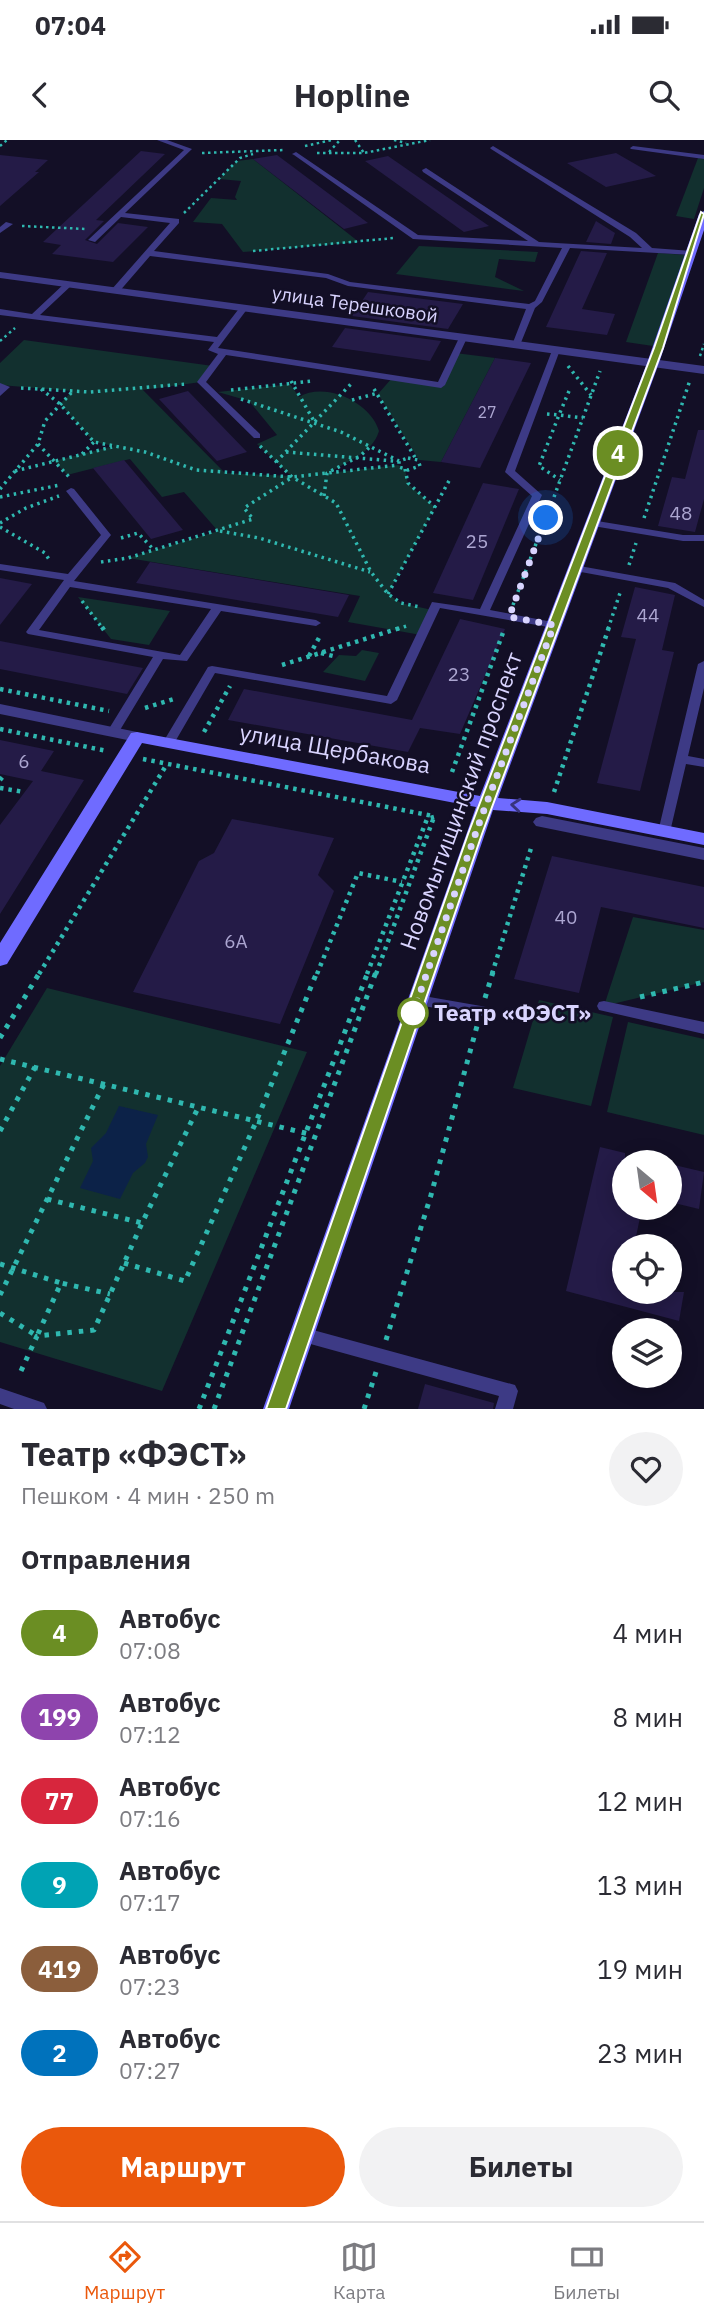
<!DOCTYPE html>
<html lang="ru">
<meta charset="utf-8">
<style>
body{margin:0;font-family:"IBM Plex Sans",sans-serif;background:#f2f2f3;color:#2b2b33;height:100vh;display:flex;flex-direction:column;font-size:26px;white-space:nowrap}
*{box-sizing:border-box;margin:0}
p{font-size:23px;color:#7c7c81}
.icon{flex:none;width:38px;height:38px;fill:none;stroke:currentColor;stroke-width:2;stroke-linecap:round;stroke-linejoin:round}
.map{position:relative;height:1269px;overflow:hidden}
.side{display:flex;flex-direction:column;background:#fff;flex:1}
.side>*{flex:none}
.badge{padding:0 14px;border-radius:23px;font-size:24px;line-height:46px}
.needle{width:46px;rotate:151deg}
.buttons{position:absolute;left:612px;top:1010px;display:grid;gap:14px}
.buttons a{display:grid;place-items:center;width:70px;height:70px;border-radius:50%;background:#fff;box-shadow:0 4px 18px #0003;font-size:35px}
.you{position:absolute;width:35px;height:35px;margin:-18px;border:5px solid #fff;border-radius:50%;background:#1a73e8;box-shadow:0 0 0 10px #1a73e833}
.map>.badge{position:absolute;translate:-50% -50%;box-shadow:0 0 0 4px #fff}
h2{padding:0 21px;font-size:26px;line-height:63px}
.round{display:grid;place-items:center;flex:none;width:74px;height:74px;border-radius:37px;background:#f2f2f3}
.summary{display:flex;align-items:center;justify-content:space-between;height:119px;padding:0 21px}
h1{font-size:33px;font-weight:800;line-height:52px}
.cta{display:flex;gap:14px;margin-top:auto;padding:14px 21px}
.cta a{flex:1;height:80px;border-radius:42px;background:#ea580c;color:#fff;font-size:28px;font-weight:800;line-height:80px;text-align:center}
.cta a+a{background:#f2f2f3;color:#2b2b33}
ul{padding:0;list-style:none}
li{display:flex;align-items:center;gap:21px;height:84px;padding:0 21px}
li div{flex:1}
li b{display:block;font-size:26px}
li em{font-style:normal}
li .badge{min-width:77px;font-weight:700;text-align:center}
.status{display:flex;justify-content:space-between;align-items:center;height:49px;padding:0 35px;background:#fff;direction:ltr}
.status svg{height:19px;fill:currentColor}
header{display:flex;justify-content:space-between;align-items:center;height:91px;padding:0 21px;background:#fff;font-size:32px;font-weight:800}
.tab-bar{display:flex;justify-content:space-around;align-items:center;height:98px;border-top:2px solid #e1e1e2;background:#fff;font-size:19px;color:#7c7c81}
.tab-bar a{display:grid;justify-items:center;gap:4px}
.tab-bar .active{color:#ea580c}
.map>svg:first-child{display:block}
</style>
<div class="status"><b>07:04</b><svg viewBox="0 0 49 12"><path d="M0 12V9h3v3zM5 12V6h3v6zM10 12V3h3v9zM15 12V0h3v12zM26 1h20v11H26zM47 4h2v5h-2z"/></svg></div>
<header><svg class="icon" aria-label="back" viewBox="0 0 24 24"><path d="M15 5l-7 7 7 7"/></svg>Hopline<svg class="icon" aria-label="search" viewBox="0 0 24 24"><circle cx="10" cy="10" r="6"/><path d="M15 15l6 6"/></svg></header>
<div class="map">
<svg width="704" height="1269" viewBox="0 0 704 1269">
<rect width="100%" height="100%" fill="#130f26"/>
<!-- green -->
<g fill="#12302f">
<polygon points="698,18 704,19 704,48 694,79 676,76"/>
<polygon points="253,19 359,102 243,112 222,84 193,82 211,58 237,60 235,57 241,41 219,39 237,21"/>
<polygon points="419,106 538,112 535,122 499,119 495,137 524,151 396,134"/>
<polygon points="658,113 686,115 653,206 626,202"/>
<path d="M24,200L213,226L201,242L143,250L225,333L291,336L257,304L277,295L249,261L218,252L290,244L299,257C326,241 371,263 379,291C372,314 347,321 329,333L398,325L405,329L408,344L435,367L388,454L401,463L432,470L421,495L348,482L360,456L128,418L218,391L184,352L162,357L130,319L67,335L54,321L114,306L94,302L60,264L72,251L0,245V223Z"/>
<polygon points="455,213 495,218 441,322 419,320 378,254 393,237 441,244"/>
<polygon points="78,457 170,471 149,505 111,499"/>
<polygon points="362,510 379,513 365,541 323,532 339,515 356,516"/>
<polygon points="633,777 704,790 704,842 604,866"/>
<polygon points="47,848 307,912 162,1251 0,1202 0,926"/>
<polygon points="539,860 613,877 591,966 513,948"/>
<polygon points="628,882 704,899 704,995 607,972"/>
</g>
<!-- water -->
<polygon fill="#0c2248" points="119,966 158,975 146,1004 148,1017 145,1023 133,1033 120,1059 80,1048 93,1021 91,1008 106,993"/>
<!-- building -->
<g fill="#241b47">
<polygon points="141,11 165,14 96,80 104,81 85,100 97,104 118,83 148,87 113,122 52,114 61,105 43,102"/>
<polygon points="616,13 656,36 606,47 567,23"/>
<polygon points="0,15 48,20 35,32 39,32 0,66"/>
<polygon points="277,15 368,83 344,89 253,19"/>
<polygon points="388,16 489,86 464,92 365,21"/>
<polygon points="596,81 615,93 611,104 586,102"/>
<polygon points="581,111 607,113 582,169 615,174 607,195 546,187"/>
<polygon points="368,152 463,164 448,189 352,176"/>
<polygon points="345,188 441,201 430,221 332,207"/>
<polygon points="495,218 531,223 480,328 441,322"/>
<polygon points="188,251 247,312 217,321 159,259"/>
<polygon points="698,290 704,290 704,359 695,392 658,386 672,337 685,339"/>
<polygon points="124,320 183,390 151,399 93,328"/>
<polygon points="483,343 519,349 473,460 433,453"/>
<polygon points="150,422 349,455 338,477 136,443"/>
<polygon points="0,438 32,444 0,485"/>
<polygon points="635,447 675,455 662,510 674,512 640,651 597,643 636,499 621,497"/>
<polygon points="460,479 505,489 460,594 420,588 408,612 228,580 244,549 412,580"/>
<polygon points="0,501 143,528 127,554 0,529"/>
<polygon points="0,600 54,611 41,631 84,640 0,774 0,685 33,641 0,634"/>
<polygon points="232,679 334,698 318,735 334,751 280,884 133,852 199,721 214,713"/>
<polygon points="552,716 704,747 704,788 601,767 579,853 514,839"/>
<polygon points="600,1007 625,1013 625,1068 642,1068 634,1106 625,1106 625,1152 684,1152 679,1181 566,1151"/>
<polygon points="670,1024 704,1032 699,1069 670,1062"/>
<polygon points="425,1244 494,1263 493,1269 418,1269"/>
</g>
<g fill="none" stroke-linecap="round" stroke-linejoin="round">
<!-- path-far3 -->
<g stroke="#2fb8b0" stroke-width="2.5" stroke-dasharray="2.5 3.5" stroke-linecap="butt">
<polyline points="355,0 364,13"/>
<polyline points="394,0 406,3"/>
<polyline points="0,6 7,0"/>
<polyline points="305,6 332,0"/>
<polyline points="329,12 340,0"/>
<polyline points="202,13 284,10"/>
<polyline points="317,13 364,13 430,0"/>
<polyline points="184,73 240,18 253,14"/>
<polyline points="22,86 86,89"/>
<polyline points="253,111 394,98"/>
<polyline points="0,201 15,188"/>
<polyline points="700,216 704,204"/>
</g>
<!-- path-far2 -->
<g stroke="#2fb8b0" stroke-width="3.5" stroke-dasharray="2.5 4.5" stroke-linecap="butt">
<polyline points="568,226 591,255"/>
<polyline points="291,241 314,281"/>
<polyline points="21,248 90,252 186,244"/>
<polyline points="41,249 60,264 94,302 145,312 196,330 292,337 398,325"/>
<polyline points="374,249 416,319"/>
<polyline points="231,250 313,241"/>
<polyline points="569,251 559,275 583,278"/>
<polyline points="241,259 341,292 399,321"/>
<polyline points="352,260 378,253"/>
<polyline points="547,274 559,275 539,326 560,340"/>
<polyline points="38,304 71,339"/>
<polyline points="260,306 292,337 336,363 371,432 388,454 401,463 420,467"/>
<polyline points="286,312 394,321"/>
<polyline points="82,314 94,302"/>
<polygon points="408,318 418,320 420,326 408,330 399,327 399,321"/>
<polyline points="276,322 351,244"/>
<polyline points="405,329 408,343 435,367"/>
<polyline points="15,331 112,307"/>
<polyline points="0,349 38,304 45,281 73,251"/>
<polyline points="324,356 327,333 360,316 372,305"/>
<polyline points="0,357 60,345"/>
<polyline points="554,357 600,231"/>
<polyline points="644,378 690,240"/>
<polyline points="0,383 26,368 59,356"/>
<polyline points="0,387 45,413 50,421"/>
<polyline points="220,391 259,398 370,432"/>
<polyline points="121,398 138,393 154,410"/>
<polyline points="101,422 128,418 253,379 244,368 291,338"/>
<polyline points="629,425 636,403"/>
<polyline points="388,454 451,337"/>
<polyline points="82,461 103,489"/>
<polyline points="513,465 543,385"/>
<polyline points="397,489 410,485"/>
<polyline points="608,489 621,450"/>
</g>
<!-- path-far1 -->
<g stroke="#2fb8b0" stroke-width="4.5" stroke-dasharray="3.5 5" stroke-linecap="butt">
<polyline points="102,487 104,490"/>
<polyline points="321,513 337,517"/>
<polyline points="309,516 320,496"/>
<polyline points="282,525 403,487"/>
<polyline points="0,549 109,571"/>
<polyline points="145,568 177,558"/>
<polyline points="0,589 107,611"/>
<polyline points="204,592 230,546"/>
<polyline points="143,619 433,676"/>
<polyline points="452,632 504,490"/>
<polyline points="0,640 4,635"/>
<polyline points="0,648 24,652"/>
<polyline points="554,652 609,487"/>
<polyline points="39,834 167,624"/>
<polyline points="317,834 358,733 402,742"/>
<polyline points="367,834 427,679 434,677"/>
<polyline points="376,834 434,677"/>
<polyline points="492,834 532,705"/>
</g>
<!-- path -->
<g stroke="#2fb8b0" stroke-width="5" stroke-dasharray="4.5 7" stroke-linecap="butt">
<polyline points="640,857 704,842"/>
<polyline points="485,858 493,832"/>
<polyline points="0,898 40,832"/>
<polyline points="0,919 309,994"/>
<polyline points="0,991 35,927"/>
<polyline points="47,1059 142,1083 198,968"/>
<polyline points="124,1123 185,1141 256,982 317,832"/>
<polyline points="0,1124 61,1143"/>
<polyline points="0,1155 104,944"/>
<polyline points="0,1173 37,1196 61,1143 110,1154"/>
<polyline points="386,1200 431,1055 477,886"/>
<polyline points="21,1231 37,1196 94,1190 142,1083"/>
<polyline points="199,1269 368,832"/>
<polyline points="214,1269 376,832"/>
<polyline points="364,1269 376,1232"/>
</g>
<!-- lane -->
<g fill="#3d3a85" fill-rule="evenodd">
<polygon points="157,0 167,0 192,9 125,73 179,79 179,83 154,111 328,134 350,142 529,164 535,161 562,108 413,99 294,15 292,14 296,12 418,95 528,101 423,32 422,30 426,28 539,102 642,108 630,97 491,9 490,8 493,6 636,93 652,108 692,111 696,113 692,115 570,108 542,162 535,168 520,205 516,208 512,205 526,169 348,146 326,138 150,116 118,153 112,153 112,149 170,83 121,77 95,102 88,100 184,10"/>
<polygon points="633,6 704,15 704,19 631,9 630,8"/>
<polygon points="6,82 13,84 0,93 0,87"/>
<polygon points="65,143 72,145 40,175 217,197 241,166 244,166 248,168 218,208 438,242 459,198 463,195 467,198 445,245 441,248 226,215 206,242 260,294 260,298 254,298 197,242 218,214 208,210 214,202 0,175 0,169 32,174"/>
<polygon points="553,208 560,210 515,331 542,355 490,470 558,483 559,485 558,487 554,488 440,468 397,560 391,564 215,533 172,607 164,607 162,604 208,527 212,526 387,556 432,462 480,469 532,356 505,332"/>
<polygon points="0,243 10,247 0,256"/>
<path d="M71,348L74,349L111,395L74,441L316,480L321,483L316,486L221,471L187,521L163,519L117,595H109L107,592L153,517L28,494L26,492L64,440L0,430V424L68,434L101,395L66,351ZM70,447L211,469L180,515L39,490Z"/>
<polygon points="591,380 683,395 704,395 704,401 683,401 587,385 587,381"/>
<polygon points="574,425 675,443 704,460 704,467 668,448 570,430 569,428 570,426"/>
<polygon points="704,521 704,548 688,616 704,619 704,627 686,624 670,692 664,696 658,692 698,524"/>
<polygon points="418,855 481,866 486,867 488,871 486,875 481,876 418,865 413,864 411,860 413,856"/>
<polygon points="604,861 704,882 704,894 599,870 597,866 599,862"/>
<polygon points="302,1187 515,1245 518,1251 513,1269 495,1269 499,1256 296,1200 294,1195 296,1190"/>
<polygon points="0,1248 44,1263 47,1269 14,1269 0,1264"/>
</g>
<!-- street -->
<g fill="#3d3a85" fill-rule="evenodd">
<polygon points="0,132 704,226 704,234 0,138"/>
<polygon points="0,564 137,592 146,597 137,602 0,574"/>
<polygon points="542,676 704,708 704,720 536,686 533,682 536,678"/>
</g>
<!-- secondary -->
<polygon fill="#6f6bff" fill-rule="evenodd" points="704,71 704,90 659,223 498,658 547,662 704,693 704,705 547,674 493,670 289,1269 263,1269 476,667 142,603 7,824 0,826 0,803 131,593 137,592 480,656 647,223 699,74"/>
</g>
<!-- one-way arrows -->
<defs><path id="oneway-chevron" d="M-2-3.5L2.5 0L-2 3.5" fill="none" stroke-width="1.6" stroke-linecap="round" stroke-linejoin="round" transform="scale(1.75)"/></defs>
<use stroke="#38347d" href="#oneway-chevron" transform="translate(516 665) rotate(-175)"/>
<!-- line -->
<polygon fill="#6b8e23" stroke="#fff" stroke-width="2" points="701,72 704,74 663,208 482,694 286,1269 266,1269 468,694 654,208"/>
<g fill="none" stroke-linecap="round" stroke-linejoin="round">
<!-- walk -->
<polyline stroke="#d9d4ff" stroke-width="7" stroke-dasharray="0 12.6" points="413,873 481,678 554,485 509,477 546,378"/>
</g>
<!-- markers -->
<circle fill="#fff" stroke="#6b8e23" stroke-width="3.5" cx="413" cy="873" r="14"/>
<g text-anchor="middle" stroke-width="5" stroke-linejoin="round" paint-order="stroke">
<!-- far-number labels -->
<g font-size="16" fill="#aca6d1">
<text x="487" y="278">27</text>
</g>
<!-- far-street labels -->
<g font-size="19" fill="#d9d4ff" stroke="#130f26">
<text transform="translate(355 164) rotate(8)" y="7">улица Терешковой</text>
</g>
<!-- number labels -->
<g font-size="19" fill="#aca6d1">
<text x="681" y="380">48</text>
<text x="477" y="408">25</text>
<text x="648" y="482">44</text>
<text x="459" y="541">23</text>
<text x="24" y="628">6</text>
<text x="566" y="784">40</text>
<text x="236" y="808">6А</text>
</g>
<!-- street labels -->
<g font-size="23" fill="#d9d4ff" stroke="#130f26">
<text transform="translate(335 609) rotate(10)" y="8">улица Щербакова</text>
<text transform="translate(461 661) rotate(-70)" y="8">Новомытищинский проспект</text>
</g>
<!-- stop labels -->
<g font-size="23" font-weight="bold" fill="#d9d4ff" stroke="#130f26" text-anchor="start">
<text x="434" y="881">Театр «ФЭСТ»</text>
</g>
</g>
</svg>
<div class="buttons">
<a><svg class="needle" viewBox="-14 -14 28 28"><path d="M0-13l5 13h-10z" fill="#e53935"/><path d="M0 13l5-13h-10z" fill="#7c7c81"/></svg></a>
<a><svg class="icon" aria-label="locate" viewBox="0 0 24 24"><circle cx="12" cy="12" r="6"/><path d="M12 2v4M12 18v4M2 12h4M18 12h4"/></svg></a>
<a><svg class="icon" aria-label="layers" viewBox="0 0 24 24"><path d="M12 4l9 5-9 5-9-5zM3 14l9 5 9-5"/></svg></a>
</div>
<div class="you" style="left:546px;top:378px"></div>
<b class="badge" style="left:618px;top:313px;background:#6b8e23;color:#fff">4</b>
</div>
<section class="side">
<div class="summary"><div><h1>Театр «ФЭСТ»</h1><p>Пешком · 4 мин · 250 m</p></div><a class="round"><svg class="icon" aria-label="heart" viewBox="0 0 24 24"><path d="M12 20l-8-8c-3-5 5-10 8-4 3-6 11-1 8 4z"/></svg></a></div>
<h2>Отправления</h2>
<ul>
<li><span class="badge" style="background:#6b8e23;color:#fff">4</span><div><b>Автобус</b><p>07:08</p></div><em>4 мин</em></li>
<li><span class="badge" style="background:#8e44ad;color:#fff">199</span><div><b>Автобус</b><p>07:12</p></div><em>8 мин</em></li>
<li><span class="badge" style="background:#d7263d;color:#fff">77</span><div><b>Автобус</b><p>07:16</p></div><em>12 мин</em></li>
<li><span class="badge" style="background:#00a3b4;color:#fff">9</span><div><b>Автобус</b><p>07:17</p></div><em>13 мин</em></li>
<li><span class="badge" style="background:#8b5e3c;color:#fff">419</span><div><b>Автобус</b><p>07:23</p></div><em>19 мин</em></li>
<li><span class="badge" style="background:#0072bc;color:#fff">2</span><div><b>Автобус</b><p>07:27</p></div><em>23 мин</em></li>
</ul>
<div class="cta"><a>Маршрут</a><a>Билеты</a></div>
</section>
<nav class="tab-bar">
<a class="active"><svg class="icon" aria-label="directions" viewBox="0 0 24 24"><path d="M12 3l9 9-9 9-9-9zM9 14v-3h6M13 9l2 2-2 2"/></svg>Маршрут</a>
<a><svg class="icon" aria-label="map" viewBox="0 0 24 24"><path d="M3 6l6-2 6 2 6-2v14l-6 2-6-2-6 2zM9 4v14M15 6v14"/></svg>Карта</a>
<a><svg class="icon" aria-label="tickets" viewBox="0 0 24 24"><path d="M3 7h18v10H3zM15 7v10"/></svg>Билеты</a>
</nav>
